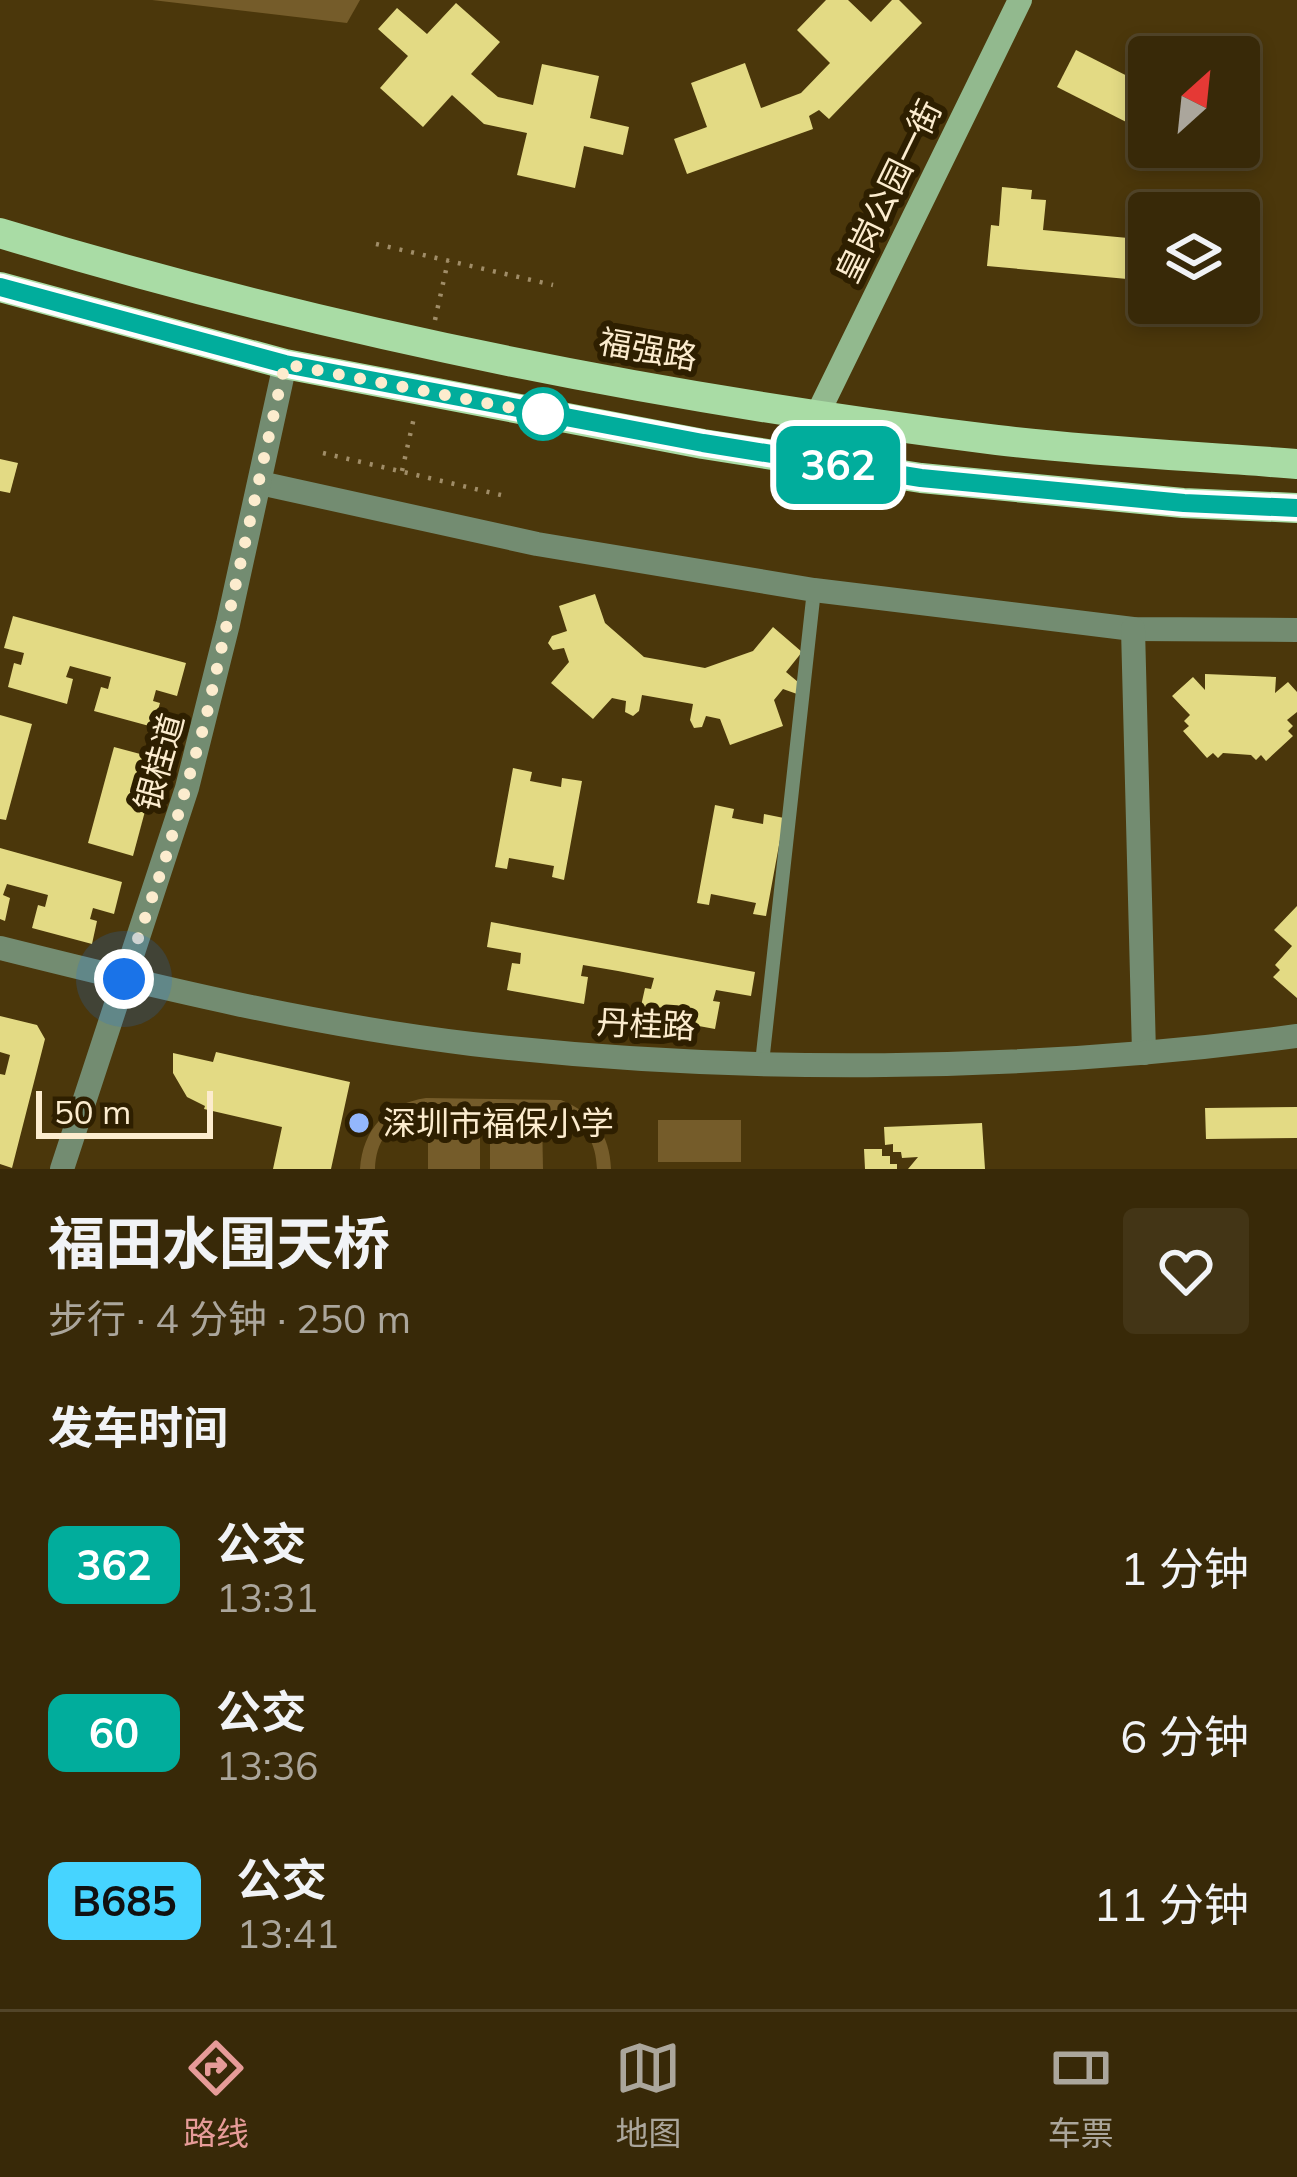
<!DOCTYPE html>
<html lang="zh">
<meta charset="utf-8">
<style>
body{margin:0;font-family:Mulish,"Noto Sans SC",sans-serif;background:#433516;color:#f1f3f6;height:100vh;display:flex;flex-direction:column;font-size:45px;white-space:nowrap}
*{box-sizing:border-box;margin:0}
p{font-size:39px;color:#aba69c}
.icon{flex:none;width:66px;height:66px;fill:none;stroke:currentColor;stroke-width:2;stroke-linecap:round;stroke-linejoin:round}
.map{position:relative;height:1169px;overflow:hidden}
.drawer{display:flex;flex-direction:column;background:#382908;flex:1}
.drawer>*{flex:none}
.badge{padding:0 24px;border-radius:18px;font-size:42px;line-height:78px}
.needle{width:78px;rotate:27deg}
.fabs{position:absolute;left:1128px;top:36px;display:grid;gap:24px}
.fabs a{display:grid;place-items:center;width:132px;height:132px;border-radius:12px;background:#382908;box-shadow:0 6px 18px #0003,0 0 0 3px #524529;font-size:60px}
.scale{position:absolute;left:36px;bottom:30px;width:177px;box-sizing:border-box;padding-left:12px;border:6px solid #fcecce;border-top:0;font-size:33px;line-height:42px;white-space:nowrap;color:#fcecce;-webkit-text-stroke:9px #2e1f00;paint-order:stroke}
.you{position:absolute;width:60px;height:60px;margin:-30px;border:9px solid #fff;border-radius:50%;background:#1a73e8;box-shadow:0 0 0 18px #1a73e833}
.map>.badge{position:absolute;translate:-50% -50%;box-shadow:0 0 0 6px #fff}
h2{padding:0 48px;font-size:45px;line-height:108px}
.round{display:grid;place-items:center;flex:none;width:126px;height:126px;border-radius:12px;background:#433516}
.summary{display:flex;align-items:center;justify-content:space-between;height:204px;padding:0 48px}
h1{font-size:57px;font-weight:700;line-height:90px}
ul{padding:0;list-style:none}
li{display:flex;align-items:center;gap:36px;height:168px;padding:0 48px}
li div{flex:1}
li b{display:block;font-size:45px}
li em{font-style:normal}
li .badge{min-width:132px;font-weight:700;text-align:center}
.tab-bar{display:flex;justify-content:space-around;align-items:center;height:168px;border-top:3px solid #524529;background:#382908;font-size:33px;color:#aba69c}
.tab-bar a{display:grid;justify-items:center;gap:6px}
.tab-bar .active{color:#e69b98}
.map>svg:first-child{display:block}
</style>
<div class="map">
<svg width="1297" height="1169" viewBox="0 0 1297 1169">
<rect width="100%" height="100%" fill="#4b370b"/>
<!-- green -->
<g fill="#755c2a">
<polygon points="152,0 360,0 347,23"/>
<path d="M426,1098L561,1100C593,1113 610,1134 611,1169H597C595,1104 537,1112 489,1112C464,1112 438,1111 413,1115C388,1125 376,1142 375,1169H360C363,1129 386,1104 426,1098Z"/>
<rect x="428" y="1117" width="52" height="52"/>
<polygon points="542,1117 543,1169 490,1169 490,1118"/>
<rect x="658" y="1120" width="83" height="42"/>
</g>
<!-- building -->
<g fill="#e3da84">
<polygon points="826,0 848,0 871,22 892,0 899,0 922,23 829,119 819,110 809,116 813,129 687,174 674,139 707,127 691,83 745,63 761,108 801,93 830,63 797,30"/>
<polygon points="456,3 500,42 471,74 498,97 533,105 542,64 599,76 590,118 629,127 623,155 584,146 575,188 517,175 527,133 484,124 452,95 423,127 380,88 408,56 378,29 397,8 427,34"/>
<polygon points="1076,50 1149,87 1146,132 1057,87"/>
<polygon points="1002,187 1032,190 1031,199 1046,200 1043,230 1128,238 1132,196 1173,200 1172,213 1149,213 1149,281 987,266 991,225 999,226"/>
<polygon points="0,459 18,463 10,493 0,491"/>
<polygon points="595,594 605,623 644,657 705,668 753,651 773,627 802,652 786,672 798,682 797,694 783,689 774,700 783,726 730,745 720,719 706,716 702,727 694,728 690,720 693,704 642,695 639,711 633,716 625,712 626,701 612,698 593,719 551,683 569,662 564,648 553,650 548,643 552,636 567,631 559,606"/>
<polygon points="13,616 186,663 177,696 156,690 153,701 160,703 153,727 94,711 101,687 108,689 111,677 70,666 66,677 73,679 67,704 8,687 14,663 21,665 24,653 4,648"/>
<polygon points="1205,674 1276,677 1275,693 1288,682 1297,692 1297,712 1287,720 1293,726 1288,731 1293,736 1266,761 1261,755 1256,760 1251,755 1223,753 1218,758 1213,753 1207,758 1183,731 1189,726 1184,721 1190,715 1172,696 1193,677 1205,690"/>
<polygon points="0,715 32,724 6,820 0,819"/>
<polygon points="114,747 159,759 133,856 88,843"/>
<polygon points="513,768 532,772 530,781 561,787 562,778 582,781 564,880 552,877 554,866 509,858 507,869 495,867"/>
<polygon points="715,805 734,809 732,818 763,824 764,814 784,818 766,916 753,914 756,903 711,894 709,905 697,903"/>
<polygon points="0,848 122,882 114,914 93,908 90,919 97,921 92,944 32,928 38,905 45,907 48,895 7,884 3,895 10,898 5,921 0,919"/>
<polygon points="1297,906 1297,998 1273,977 1280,970 1275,965 1292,946 1274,930"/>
<polygon points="491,922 755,972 751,996 716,990 713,1001 720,1002 715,1029 639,1015 645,988 651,989 654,978 618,971 583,965 581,976 588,977 584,1004 507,990 512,963 520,964 521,953 487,947"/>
<polygon points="0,1016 37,1025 45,1039 12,1168 0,1164 0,1074 5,1075 10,1055 0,1052"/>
<polygon points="216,1052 350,1082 331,1169 273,1169 282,1127 204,1109 205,1106 187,1097 173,1073 173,1053 213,1062"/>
<polygon points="1297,1107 1297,1138 1206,1139 1205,1108"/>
<polygon points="982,1123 985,1169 908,1169 918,1157 902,1158 901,1152 893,1152 893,1144 885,1145 884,1127"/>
<polygon points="864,1149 882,1149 882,1156 890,1156 890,1164 897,1164 897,1169 865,1169"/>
</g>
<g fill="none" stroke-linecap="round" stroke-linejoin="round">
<!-- path -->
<g stroke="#a08d68" stroke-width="4.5" stroke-dasharray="3 9" stroke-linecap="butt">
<polyline points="376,244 553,285"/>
<polyline points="435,320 448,261"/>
<polyline points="323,453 501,495"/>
<polyline points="402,471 415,413"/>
</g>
<!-- lane -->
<polyline stroke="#738c71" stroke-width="14" points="762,1063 814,590"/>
<!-- street -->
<g stroke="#738c71" stroke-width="24">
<polyline points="260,483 537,544 814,590 1133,629 1297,630"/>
<polyline points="1133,629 1144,1053"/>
<path d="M0,948C156,987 312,1025 472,1044C743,1075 1026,1072 1297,1036"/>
<polyline points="62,1169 187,788 228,624 285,364"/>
</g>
<!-- secondary -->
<polyline stroke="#92b98e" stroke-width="24" points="818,413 1020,0"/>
<!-- primary -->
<g stroke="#a9dca5" stroke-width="30">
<path d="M0,233C322,331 663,399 997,440C1097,452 1197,456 1297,464"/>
<polyline points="0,287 285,364 703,444 921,478 1183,503 1297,508"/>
</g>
</g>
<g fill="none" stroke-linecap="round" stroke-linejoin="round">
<defs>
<polyline id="line" points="0,287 285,364 703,443 921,478 1184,503 1297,508"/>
</defs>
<!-- line casing -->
<use href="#line" stroke="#fff" stroke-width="27"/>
<!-- line -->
<use href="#line" stroke="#01ad9c" stroke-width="18"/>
<!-- walk -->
<polyline stroke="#fcecce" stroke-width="12" stroke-dasharray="0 21.6" points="124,979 165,860 205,722 285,364 543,414"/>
</g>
<!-- markers -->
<circle fill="#fff" stroke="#01ad9c" stroke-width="6" cx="543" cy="414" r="24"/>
<circle fill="#93b7fd" stroke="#2e1f00" stroke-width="4.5" cx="359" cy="1123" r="12"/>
<g text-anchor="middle" stroke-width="12" stroke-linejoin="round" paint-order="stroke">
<!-- street labels -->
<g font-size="33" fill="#fcecce" stroke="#2e1f00">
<text transform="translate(888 191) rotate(-64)" y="12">皇岗公园一街</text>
<text transform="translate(648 349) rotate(10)" y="12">福强路</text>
<text transform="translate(159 762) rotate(-74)" y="12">银桂道</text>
<text transform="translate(646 1024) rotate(3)" y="12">丹桂路</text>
</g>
<!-- poi labels -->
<g font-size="33" fill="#fcecce" stroke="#2e1f00" text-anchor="start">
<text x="383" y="1135">深圳市福保小学</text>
</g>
</g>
</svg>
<div class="fabs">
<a><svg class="needle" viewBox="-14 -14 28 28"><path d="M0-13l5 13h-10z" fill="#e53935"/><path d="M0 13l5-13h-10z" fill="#aba69c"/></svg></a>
<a><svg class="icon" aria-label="layers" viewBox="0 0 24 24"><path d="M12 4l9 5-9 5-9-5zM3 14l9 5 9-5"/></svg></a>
</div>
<div class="scale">50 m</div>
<div class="you" style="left:124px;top:979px"></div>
<b class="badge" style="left:838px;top:465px;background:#01ad9c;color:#fff">362</b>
</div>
<section class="drawer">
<div class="summary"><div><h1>福田水围天桥</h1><p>步行 · 4 分钟 · 250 m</p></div><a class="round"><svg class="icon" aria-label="heart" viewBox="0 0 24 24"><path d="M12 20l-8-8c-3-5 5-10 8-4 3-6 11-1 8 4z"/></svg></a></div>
<h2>发车时间</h2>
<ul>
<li><span class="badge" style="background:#01ad9c;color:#fff">362</span><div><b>公交</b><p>13:31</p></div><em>1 分钟</em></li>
<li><span class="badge" style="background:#01ad9c;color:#fff">60</span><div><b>公交</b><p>13:36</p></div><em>6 分钟</em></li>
<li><span class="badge" style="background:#46d4ff;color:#111">B685</span><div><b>公交</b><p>13:41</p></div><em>11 分钟</em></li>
</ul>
</section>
<nav class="tab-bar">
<a class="active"><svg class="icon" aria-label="directions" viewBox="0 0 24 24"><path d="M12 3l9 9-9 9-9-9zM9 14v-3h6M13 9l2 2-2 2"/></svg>路线</a>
<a><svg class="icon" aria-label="map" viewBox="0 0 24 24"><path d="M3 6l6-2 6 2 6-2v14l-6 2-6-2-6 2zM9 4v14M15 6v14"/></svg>地图</a>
<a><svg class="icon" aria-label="tickets" viewBox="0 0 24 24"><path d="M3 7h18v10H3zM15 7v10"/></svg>车票</a>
</nav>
